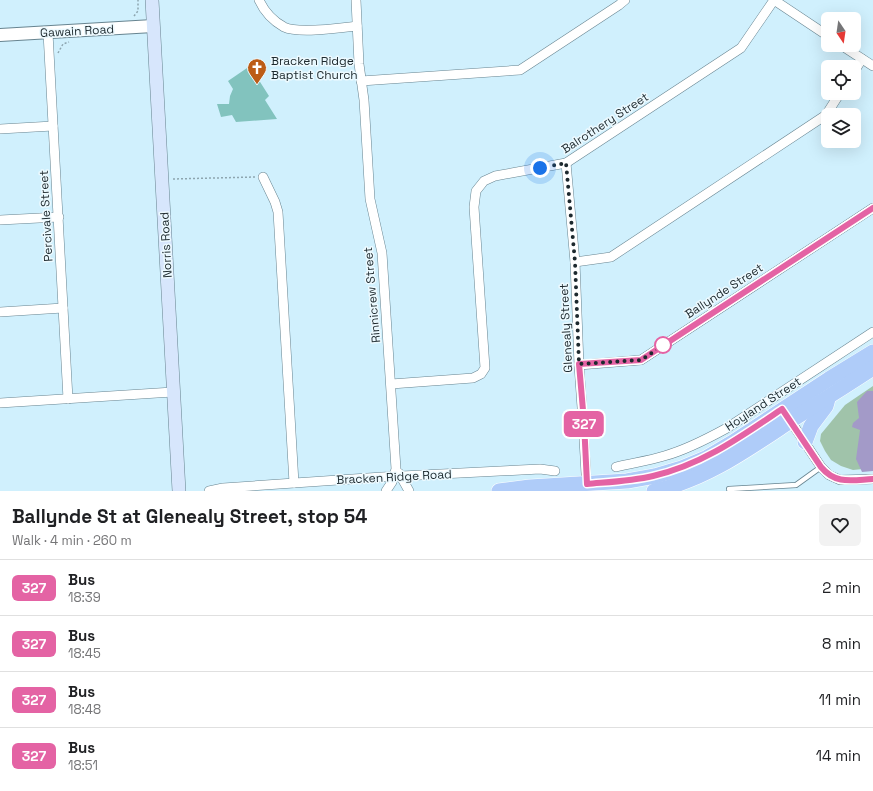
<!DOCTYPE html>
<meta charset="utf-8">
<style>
body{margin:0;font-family:"Space Grotesk",sans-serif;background:#f2f2f2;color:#202124;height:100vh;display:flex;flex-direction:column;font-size:15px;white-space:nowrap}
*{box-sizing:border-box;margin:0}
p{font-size:13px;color:#757577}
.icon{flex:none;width:22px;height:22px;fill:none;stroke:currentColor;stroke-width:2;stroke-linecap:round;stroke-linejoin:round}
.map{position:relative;height:491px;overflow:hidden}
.drawer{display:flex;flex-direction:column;background:#fff;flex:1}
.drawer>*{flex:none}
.badge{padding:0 8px;border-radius:6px;font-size:14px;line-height:26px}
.needle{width:26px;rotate:167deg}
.controls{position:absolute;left:821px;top:12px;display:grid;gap:8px}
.controls a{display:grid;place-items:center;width:40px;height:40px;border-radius:6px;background:#fff;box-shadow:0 4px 16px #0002;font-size:20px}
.you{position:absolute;width:20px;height:20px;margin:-10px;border:3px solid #fff;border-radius:50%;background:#1a73e8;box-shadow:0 0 0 6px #1a73e833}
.map>.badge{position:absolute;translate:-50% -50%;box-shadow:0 0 0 2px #fff}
.round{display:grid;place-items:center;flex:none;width:42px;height:42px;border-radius:6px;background:#f2f2f2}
.summary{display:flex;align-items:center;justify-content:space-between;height:68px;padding:0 12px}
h1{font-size:19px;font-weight:800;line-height:30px}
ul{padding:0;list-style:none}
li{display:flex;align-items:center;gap:12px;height:56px;padding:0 12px;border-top:1px solid #e0e0e0}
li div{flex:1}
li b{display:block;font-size:15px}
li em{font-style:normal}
li .badge{min-width:44px;font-weight:700;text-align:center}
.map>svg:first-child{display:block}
</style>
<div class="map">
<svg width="873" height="491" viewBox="0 0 873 491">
<rect width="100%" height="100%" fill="#d0f0fd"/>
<!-- green -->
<polygon fill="#a0c3aa" points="873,386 873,468 853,470 841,466 831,460 825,451 820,441 821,434 845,405"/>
<!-- water -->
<polygon fill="#a39ac8" points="867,391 873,391 873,471 862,472 856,459 860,430 852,427 853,423 859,418 857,402"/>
<!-- building -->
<polygon fill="#82c3be" points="247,68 252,76 255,74 269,96 265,100 277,119 236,122 232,115 221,117 217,104 229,104 230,96 233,89 228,81"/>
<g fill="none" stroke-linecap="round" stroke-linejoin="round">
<defs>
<polyline id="service" points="729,489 796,485 821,467"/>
<g id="minor">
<path d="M259,0C264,11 273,21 284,27C298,34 340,28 357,26"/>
<polyline points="356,0 359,64 364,100 370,199 382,253 396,469 392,482 386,491"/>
<polyline points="774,0 828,36"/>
<polyline points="48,33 68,399"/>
<polyline points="841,45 873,66"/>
<polyline points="854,72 862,59"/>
<polyline points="361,81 520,70 619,5 625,0"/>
<polyline points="0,129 53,126"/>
<polyline points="566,163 575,262 579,365 583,422 587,491"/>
<polyline points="263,177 275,202 278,212 294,483"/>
<polyline points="0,220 59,217"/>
<polyline points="575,262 611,257 826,115 840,93"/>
<polyline points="0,312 63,308"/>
<polyline points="579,365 641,360 873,208"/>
<polyline points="391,384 473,378 481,374 485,368 474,207 476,191 484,181 495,176 566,163 741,48 774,0"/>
<polyline points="0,403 173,392"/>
<polyline points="788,417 821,467 829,475 840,480 873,479"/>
<path d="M616,467C632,463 648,461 664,456C686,450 707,439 727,428L873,332"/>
<polyline points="399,473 409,491"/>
<polyline points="209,491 223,488 382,477 540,469 555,471"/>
</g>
<polyline id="tertiary" points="0,35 153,26"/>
<polyline id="secondary" points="152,0 179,491"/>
<g id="primary">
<polyline points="805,442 811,426 826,406 828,399"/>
<polyline points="499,491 530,487 627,481 655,476 682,468 706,458 733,442 829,379 873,352"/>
<path d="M654,491C704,480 744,452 786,424C815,405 844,387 873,368"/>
</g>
</defs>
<!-- service casing -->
<use href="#service" stroke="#678490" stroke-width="6"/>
<!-- minor casing -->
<use href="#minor" stroke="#678490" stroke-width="10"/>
<!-- tertiary casing -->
<use href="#tertiary" stroke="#678490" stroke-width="14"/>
<!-- secondary casing -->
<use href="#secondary" stroke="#678490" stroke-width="14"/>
<!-- primary casing -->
<use href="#primary" stroke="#fff" stroke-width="16"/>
<!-- path -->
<g stroke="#8da5af" stroke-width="1.5" stroke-dasharray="2 2" stroke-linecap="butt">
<polyline points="134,16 138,11 138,0"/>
<polyline points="58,53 63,44 69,42"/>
<polyline points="173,179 255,177"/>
</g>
<!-- service -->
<use href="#service" stroke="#fff" stroke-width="4.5"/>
<!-- minor -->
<use href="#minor" stroke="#fff" stroke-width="9"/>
<!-- tertiary -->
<use href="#tertiary" stroke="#fff" stroke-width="12"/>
<!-- secondary -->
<use href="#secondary" stroke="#d7e6fc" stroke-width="13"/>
<!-- primary -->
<use href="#primary" stroke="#afccf9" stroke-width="15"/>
</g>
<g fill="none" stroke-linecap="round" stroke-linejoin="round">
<defs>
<path id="line" d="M873,208L641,360L579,364L584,422L587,484C609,482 632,481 653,476C702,465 742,436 782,409L821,467C836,485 852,480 873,479"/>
</defs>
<!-- line casing -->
<use href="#line" stroke="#fff" stroke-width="9"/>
<!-- line -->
<use href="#line" stroke="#e463a4" stroke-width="6"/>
<!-- walk -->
<polyline stroke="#1d292e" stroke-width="4" stroke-dasharray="0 7.2" points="540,168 566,163 575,262 579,364 641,360 667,343 663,345"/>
</g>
<!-- icons -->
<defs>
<symbol id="church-pin" viewBox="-11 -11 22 30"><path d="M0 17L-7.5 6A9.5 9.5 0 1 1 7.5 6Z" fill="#bc5c17" stroke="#edfaff"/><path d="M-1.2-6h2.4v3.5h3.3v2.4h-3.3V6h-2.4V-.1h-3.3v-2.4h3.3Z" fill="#fff"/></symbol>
</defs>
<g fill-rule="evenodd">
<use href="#church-pin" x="246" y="57" width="22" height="30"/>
</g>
<!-- markers -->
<circle fill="#fff" stroke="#e463a4" stroke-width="2" cx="663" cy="345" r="8"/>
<g text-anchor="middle" stroke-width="3" stroke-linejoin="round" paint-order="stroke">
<!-- street labels -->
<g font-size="12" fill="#1d292e" stroke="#edfaff">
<text transform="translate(77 31) rotate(-3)" y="4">Gawain Road</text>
<text transform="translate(605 123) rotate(-33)" y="4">Balrothery Street</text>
<text transform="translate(46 216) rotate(-93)" y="4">Percivale Street</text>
<text transform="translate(166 245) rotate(-93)" y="4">Norris Road</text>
<text transform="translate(724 291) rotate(-33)" y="4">Ballynde Street</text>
<text transform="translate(372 295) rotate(-95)" y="4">Rinnicrew Street</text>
<text transform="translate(566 328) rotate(-93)" y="4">Glenealy Street</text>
<text transform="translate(763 404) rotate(-33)" y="4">Hoyland Street</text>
<text transform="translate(394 477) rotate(-3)" y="4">Bracken Ridge Road</text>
</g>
<!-- poi labels -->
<g font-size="12" fill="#1d292e" stroke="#edfaff" text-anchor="start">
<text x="271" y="65">Bracken Ridge<tspan x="271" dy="14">Baptist Church</tspan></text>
</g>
</g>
</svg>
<div class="controls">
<a><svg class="needle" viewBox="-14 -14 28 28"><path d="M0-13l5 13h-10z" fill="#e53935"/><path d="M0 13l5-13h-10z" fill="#757577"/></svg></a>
<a><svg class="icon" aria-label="locate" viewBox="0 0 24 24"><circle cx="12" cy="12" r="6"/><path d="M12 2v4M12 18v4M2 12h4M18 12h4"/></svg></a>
<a><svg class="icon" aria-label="layers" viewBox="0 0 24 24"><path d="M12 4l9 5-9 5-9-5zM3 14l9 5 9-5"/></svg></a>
</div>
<div class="you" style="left:540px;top:168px"></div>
<b class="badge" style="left:584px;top:424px;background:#e463a4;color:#fff">327</b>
</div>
<section class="drawer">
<div class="summary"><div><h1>Ballynde St at Glenealy Street, stop 54</h1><p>Walk · 4 min · 260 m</p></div><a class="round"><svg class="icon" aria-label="heart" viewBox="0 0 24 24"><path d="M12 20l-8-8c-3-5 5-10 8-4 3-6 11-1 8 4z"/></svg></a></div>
<ul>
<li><span class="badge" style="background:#e463a4;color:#fff">327</span><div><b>Bus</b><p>18:39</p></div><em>2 min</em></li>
<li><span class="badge" style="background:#e463a4;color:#fff">327</span><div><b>Bus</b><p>18:45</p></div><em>8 min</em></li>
<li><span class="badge" style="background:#e463a4;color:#fff">327</span><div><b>Bus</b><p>18:48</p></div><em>11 min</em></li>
<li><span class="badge" style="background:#e463a4;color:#fff">327</span><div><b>Bus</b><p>18:51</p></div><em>14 min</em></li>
</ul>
</section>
